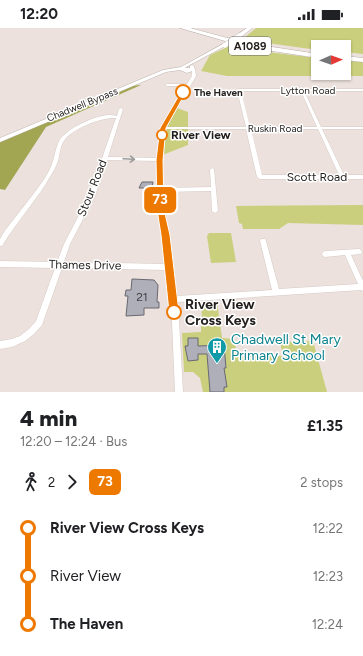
<!DOCTYPE html>
<meta charset="utf-8">
<style>
body{margin:0;font-family:Figtree,sans-serif;background:#f2f2f2;color:#202124;height:100vh;display:flex;flex-direction:column;font-size:15px;white-space:nowrap}
*{box-sizing:border-box;margin:0}
p{font-size:13px;color:#757577}
.icon{flex:none;width:22px;height:22px;fill:none;stroke:currentColor;stroke-width:2;stroke-linecap:round;stroke-linejoin:round}
.map{position:relative;height:364px;overflow:hidden}
.drawer{display:flex;flex-direction:column;background:#fff;flex:1}
.drawer>*{flex:none}
.badge{padding:0 8px;border-radius:6px;font-size:14px;line-height:26px}
.needle{width:26px;rotate:88deg}
.buttons{position:absolute;left:311px;top:12px;display:grid;gap:8px}
.buttons a{display:grid;place-items:center;width:40px;height:40px;border-radius:0px;background:#fff;box-shadow:0 1px 3px #0004;font-size:20px}
.map>.badge{position:absolute;translate:-50% -50%;box-shadow:0 0 0 2px #fff}
.legs{display:flex;align-items:center;gap:6px;height:44px;padding:0 20px;font-size:13px}
.legs p{margin-inline-start:auto}
.headline{display:flex;align-items:center;justify-content:space-between;height:68px;padding:0 20px}
h1{font-size:22px;font-weight:800;line-height:30px}
ul{padding:0 20px;list-style:none}
li{display:flex;align-items:center;gap:14px;height:48px;font-size:15px}
li i{display:grid;place-items:center;width:6px;height:100%;margin:0 5px;background:currentColor}
li i::after{content:'';width:10px;height:10px;margin:-5px;border:3px solid;border-radius:50%;background:#fff}
li p{margin-inline-start:auto}
li:first-child i{background:linear-gradient(#0000 50%,currentColor 0)}
li:last-child i{background:linear-gradient(currentColor 50%,#0000 0)}
.status{display:flex;justify-content:space-between;align-items:center;height:28px;padding:0 20px;background:#fff;direction:ltr}
.status svg{height:11px;fill:currentColor}
.map>svg:first-child{display:block}
</style>
<div class="status"><b>12:20</b><svg viewBox="0 0 49 12"><path d="M0 12V9h3v3zM5 12V6h3v6zM10 12V3h3v9zM15 12V0h3v12zM26 1h20v11H26zM47 4h2v5h-2z"/></svg></div>
<div class="map">
<svg width="363" height="364" viewBox="0 0 363 364">
<rect width="100%" height="100%" fill="#ece1dc"/>
<!-- green -->
<g fill="#cacf7d">
<polygon points="256,0 363,0 363,26 344,24 344,19 318,19 318,22 267,15 244,10"/>
<polygon points="234,16 275,25 318,30 318,45 344,45 344,32 363,34 363,48 227,48 201,43 210,27"/>
<polygon points="174,79 188,84 188,117 160,128 163,100"/>
<polygon points="363,177 363,197 288,195 279,201 243,201 242,196 239,195 236,178"/>
<polygon points="209,205 231,205 236,234 211,235 207,208"/>
<polygon points="217,274 222,310 234,311 237,326 242,328 283,328 280,314 313,313 327,364 224,364 224,359 227,359 227,355 224,355 224,340 226,340 224,317 198,318 198,310 188,311 188,318 185,319 188,333 198,332 198,326 207,326 210,364 203,364 200,350 193,344 184,344 182,305 201,304 201,298 216,298 215,289 202,289 201,275"/>
</g>
<!-- forest -->
<polygon fill="#a2a652" points="140,57 141,57 46,99 5,162 0,161 0,114 131,58"/>
<!-- building -->
<g fill="#afafb9" stroke="#686870">
<polygon points="142,154 153,154 152,160 139,160"/>
<polygon points="132,251 154,252 158,257 157,274 159,274 159,280 144,280 144,287 126,288 128,268 125,268 126,262 131,262"/>
<polygon points="188,310 198,310 198,318 224,317 226,340 224,340 227,359 224,359 224,364 210,364 207,326 198,326 198,332 188,333 185,318 188,318"/>
</g>
<g fill="none" stroke-linecap="round" stroke-linejoin="round">
<defs>
<path id="street" d="M192,40L195,41L196,48L166,99H246L237,62L239,61H363V63H304L321,99H363V101H322L344,147H363V151H260L257,149L246,101H165L162,132L163,160L211,159L210,142L212,140L214,141L218,183L215,185L212,183L211,163L163,164L164,181L177,268L272,262L260,213L261,211H265L266,213L279,261L358,256L345,227L325,229L323,228L322,226L323,224L325,223L359,221L361,222L362,224L361,226L351,227L363,253V263L361,262L178,274L183,364H175L171,271L167,242L62,240L42,297L34,306L25,313L12,319L0,321V313L12,311L20,308L29,301L36,293L55,240L0,239V233L57,234L64,216L89,168L116,90C102,89 75,100 66,110C60,116 60,126 58,133C56,138 54,143 51,147C37,172 17,193 2,218H0V211L4,204C17,186 32,169 45,150C48,145 51,139 53,133C55,126 56,119 59,113C67,100 93,89 107,87C111,87 114,87 117,88L119,81L121,80L123,81L108,129L158,130L161,100L186,58H167L165,57L167,56H187L192,48ZM241,63H301L317,99H250ZM251,101H318L339,147H262ZM107,132L158,133V160L156,162L158,164V181L166,236L64,234L70,216L95,168Z"/>
<g id="secondary">
<polygon points="247,0 252,0 241,9 237,9 237,7"/>
<polygon points="223,16 227,17 186,39 185,40 190,40 190,38 192,37 194,38 195,42 187,45 180,42 166,44 0,114 0,110 163,42 181,39"/>
</g>
<g id="highway">
<polygon points="180,0 190,0 246,15 318,26 318,30 246,19"/>
<polygon points="344,28 363,30 363,34 344,32"/>
</g>
</defs>
<!-- street casing -->
<use href="#street" stroke="#bcb2ad" stroke-width="0.5"/>
<!-- secondary casing -->
<use href="#secondary" stroke="#bcb2ad" stroke-width="1"/>
<!-- highway casing -->
<use href="#highway" stroke="#bcb2ad" stroke-width="1"/>
<!-- street -->
<use href="#street" fill="#fff" fill-rule="evenodd"/>
<!-- secondary -->
<use href="#secondary" fill="#fff" fill-rule="evenodd"/>
<!-- highway -->
<use href="#highway" fill="#fff" fill-rule="evenodd"/>
<defs>
<polyline id="secondary-bridge" points="225,17 239,8"/>
</defs>
<!-- secondary-bridge casing -->
<use href="#secondary-bridge" stroke="#bcb2ad" stroke-width="5.5" stroke-linecap="butt"/>
<!-- secondary-bridge -->
<use href="#secondary-bridge" stroke="#fff" stroke-width="5"/>
</g>
<!-- one-way arrows -->
<defs><path id="oneway-shaft" d="M-6 0H5M1.5-3L5.5 0L1.5 3" fill="none" stroke-width="1.6" stroke-linecap="round" stroke-linejoin="round"/></defs>
<use stroke="#9c9a99" href="#oneway-shaft" transform="translate(129 131) rotate(3)"/>
<!-- line-1 -->
<polygon fill="#ee7900" stroke="#fff" points="183,62 186,64 166,100 163,132 164,181 170,207 179,284 178,287 174,289 171,287 169,284 161,207 157,181 156,132 160,100 181,64"/>
<!-- icons -->
<defs>
<symbol id="building-pin" viewBox="-11 -11 22 30"><path d="M0 17L-7.5 6A9.5 9.5 0 1 1 7.5 6Z" fill="#0f9aa8" stroke="#fff"/><path d="M-4-6H4V6H1V3H-1V6H-4ZM-2.5-4.3h1.7v1.8h-1.7ZM.8-4.3h1.7v1.8H.8ZM-2.5-1h1.7V.8h-1.7ZM.8-1h1.7V.8H.8Z" fill="#fff"/></symbol>
</defs>
<g fill-rule="evenodd">
<use href="#building-pin" x="206" y="308" width="22" height="30"/>
</g>
<!-- markers -->
<g fill="#fff" stroke="#ee7900" stroke-width="2">
<circle cx="183" cy="64" r="7"/>
<circle cx="162" cy="107" r="5"/>
<circle cx="174" cy="284" r="7"/>
</g>
<g text-anchor="middle" stroke-width="3" stroke-linejoin="round" paint-order="stroke">
<!-- far-street labels -->
<g font-size="10" fill="#221e1c" stroke="#fff">
<text x="308" y="66">Lytton Road</text>
<text transform="translate(82 76) rotate(-22)" y="4">Chadwell Bypass</text>
<text x="275" y="104">Ruskin Road</text>
</g>
<!-- far-stop labels -->
<g font-size="10" font-weight="bold" fill="#221e1c" stroke="#fff" text-anchor="start">
<text x="194" y="68">The Haven</text>
</g>
<!-- shield labels -->
<rect fill="#fff" stroke="#646260" stroke-width="1" x="229" y="9" width="42" height="18" rx="3"/>
<g font-size="11" font-weight="bold" fill="#221e1c">
<text x="250" y="22">A1089</text>
</g>
<!-- stop labels -->
<g font-size="12" font-weight="bold" fill="#221e1c" stroke="#fff" text-anchor="start">
<text x="171" y="111">River View</text>
</g>
<!-- street labels -->
<g font-size="12" fill="#221e1c" stroke="#fff">
<text x="317" y="153">Scott Road</text>
<text transform="translate(92 160) rotate(-68)" y="4">Stour Road</text>
<text transform="translate(85 237) rotate(1)" y="4">Thames Drive</text>
</g>
<!-- near-number labels -->
<g font-size="12" fill="#454243">
<text x="142" y="273">21</text>
</g>
<!-- near-stop labels -->
<g font-size="14" font-weight="bold" fill="#221e1c" stroke="#fff" text-anchor="start">
<text x="185" y="281">River View<tspan x="185" dy="16">Cross Keys</tspan></text>
</g>
<!-- near-culture labels -->
<g font-size="14" fill="#0d838f" stroke="#fff" text-anchor="start">
<text x="231" y="316">Chadwell St Mary<tspan x="231" dy="16">Primary School</tspan></text>
</g>
</g>
</svg>
<div class="buttons">
<a><svg class="needle" viewBox="-14 -14 28 28"><path d="M0-13l5 13h-10z" fill="#e53935"/><path d="M0 13l5-13h-10z" fill="#757577"/></svg></a>
</div>
<b class="badge" style="left:160px;top:172px;background:#ee7900;color:#fff">73</b>
</div>
<section class="drawer">
<div class="headline"><div><h1>4 min</h1><p>12:20 – 12:24 · Bus</p></div><b>£1.35</b></div>
<div class="legs"><svg class="icon" aria-label="walk" viewBox="0 0 24 24"><circle cx="13" cy="4" r="2"/><path d="M13 8l-2 6 4 7M11 14l-3 7M7 12l3-4h3l4 4"/></svg>2<svg class="icon" aria-label="forward" viewBox="0 0 24 24"><path d="M9 5l7 7-7 7"/></svg><b class="badge" style="background:#ee7900;color:#fff">73</b><p>2 stops</p></div>
<ul>
<li><i style="color:#ee7900"></i><b>River View Cross Keys</b><p>12:22</p></li>
<li><i style="color:#ee7900"></i><span>River View</span><p>12:23</p></li>
<li><i style="color:#ee7900"></i><b>The Haven</b><p>12:24</p></li>
</ul>
</section>
